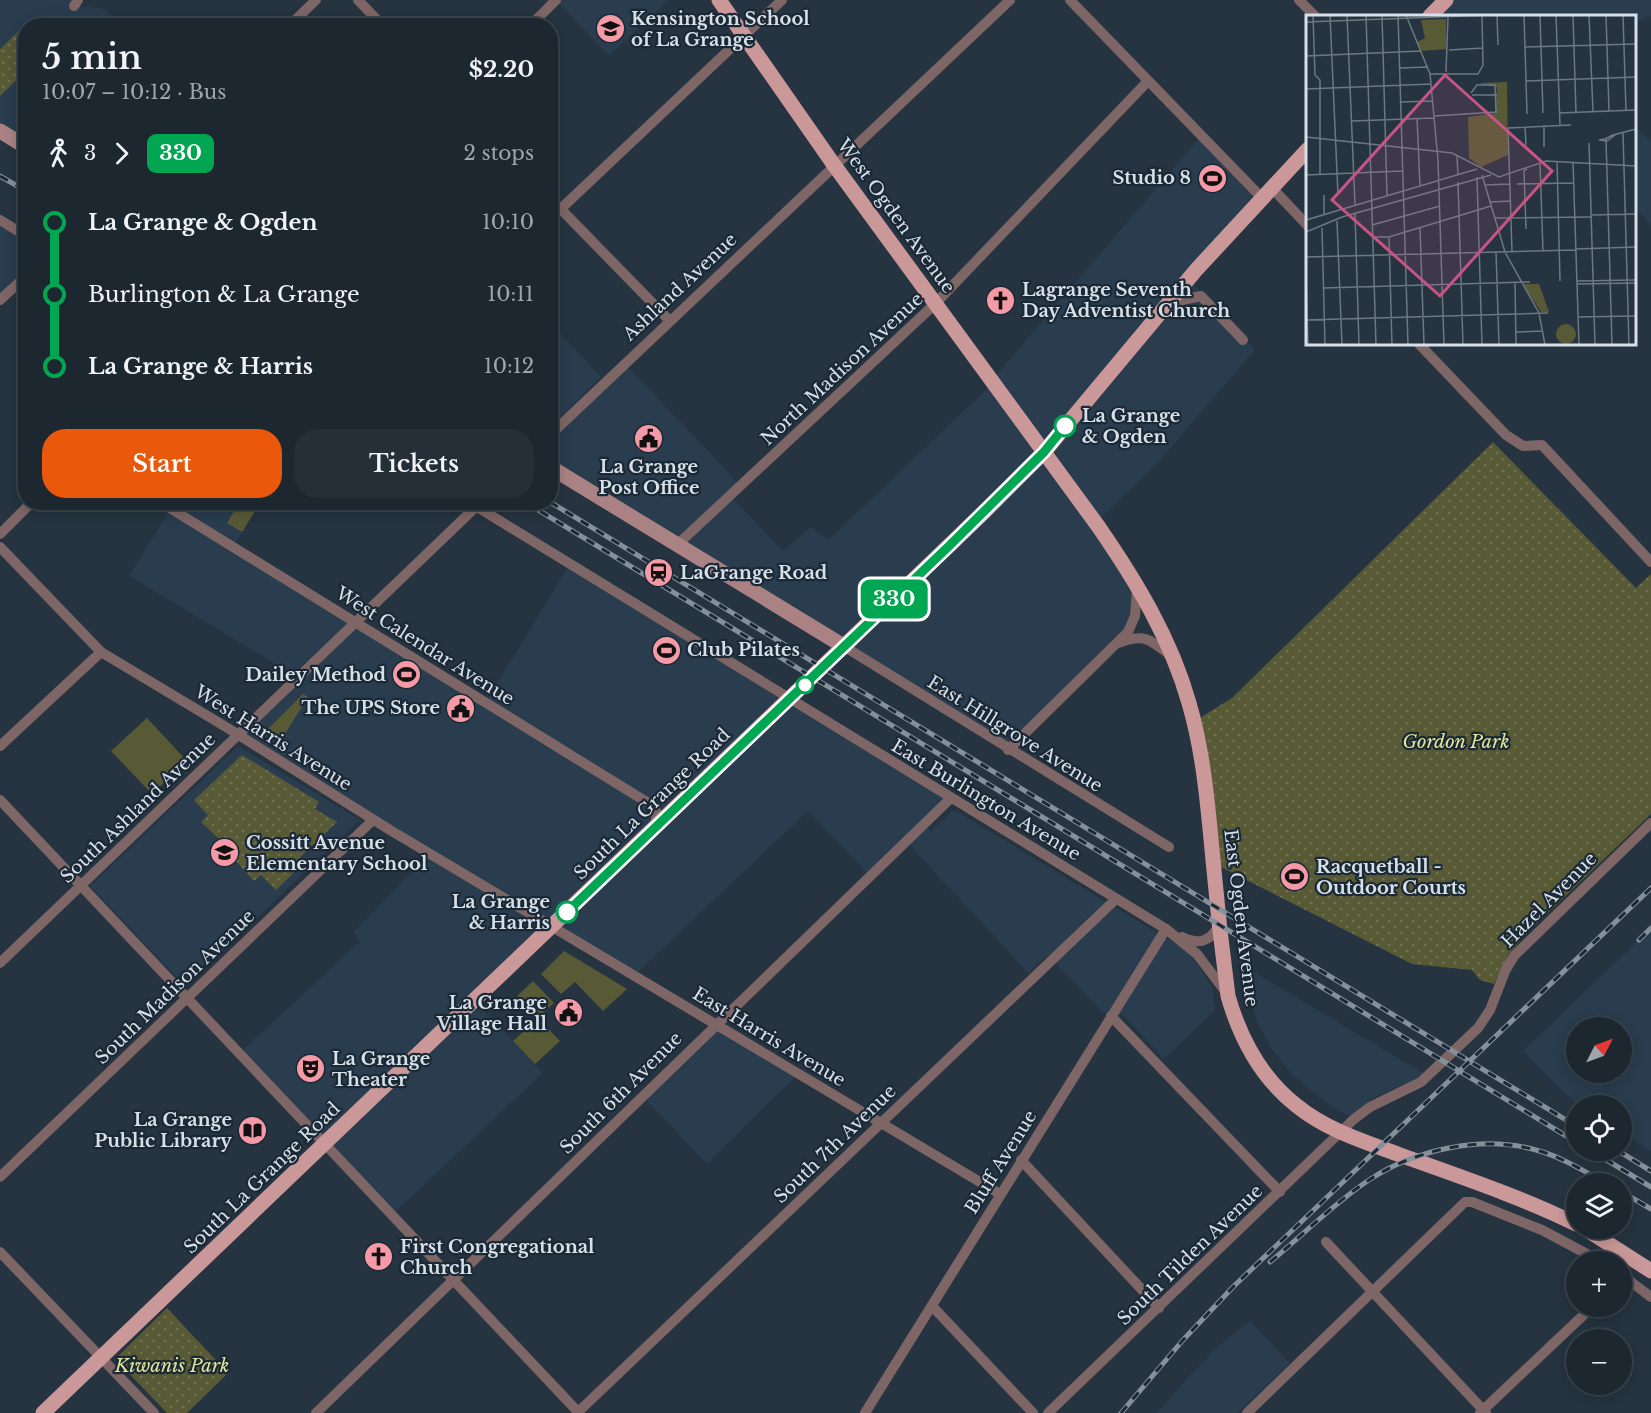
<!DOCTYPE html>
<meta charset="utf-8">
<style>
body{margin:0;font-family:"Libre Baskerville",serif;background:#252f38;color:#f1f3f6;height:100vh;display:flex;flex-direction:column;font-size:22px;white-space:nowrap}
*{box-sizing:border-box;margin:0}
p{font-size:20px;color:#a0a5ab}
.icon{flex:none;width:33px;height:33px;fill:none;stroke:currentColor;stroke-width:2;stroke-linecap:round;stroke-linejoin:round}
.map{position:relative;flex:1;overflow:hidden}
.side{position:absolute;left:18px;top:18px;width:540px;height:492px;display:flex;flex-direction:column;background:#1c2730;border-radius:24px;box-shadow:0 3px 15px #0003,0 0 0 2px #3a444c}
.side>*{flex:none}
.badge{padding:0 12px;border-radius:9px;font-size:21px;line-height:39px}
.needle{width:39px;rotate:48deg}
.fabs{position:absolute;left:1566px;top:1017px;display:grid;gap:12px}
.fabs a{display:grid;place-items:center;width:66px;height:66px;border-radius:50%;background:#1c2730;box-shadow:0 3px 15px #0003,0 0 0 2px #3a444c;font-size:30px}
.map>.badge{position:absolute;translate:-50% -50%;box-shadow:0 0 0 3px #fff}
.legs{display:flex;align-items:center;gap:9px;height:66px;padding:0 24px;font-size:20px}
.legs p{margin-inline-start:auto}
.head{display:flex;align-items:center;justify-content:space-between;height:102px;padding:0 24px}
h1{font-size:33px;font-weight:600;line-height:45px}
.button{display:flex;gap:12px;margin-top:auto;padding:12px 24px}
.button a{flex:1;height:69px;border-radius:24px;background:#ea580c;color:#fff;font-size:24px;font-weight:600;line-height:69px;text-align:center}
.button a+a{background:#252f38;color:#f1f3f6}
ul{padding:0 24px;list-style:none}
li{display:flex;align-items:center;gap:21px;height:72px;font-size:22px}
li i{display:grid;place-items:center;width:9px;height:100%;margin:0 8px;background:currentColor}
li i::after{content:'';width:15px;height:15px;margin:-8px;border:4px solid;border-radius:50%;background:#1c2730}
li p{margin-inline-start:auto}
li:first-child i{background:linear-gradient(#0000 50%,currentColor 0)}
li:last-child i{background:linear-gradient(currentColor 50%,#0000 0)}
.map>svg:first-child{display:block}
</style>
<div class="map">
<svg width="1651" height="1413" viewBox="0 0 1651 1413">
<defs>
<pattern id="park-dots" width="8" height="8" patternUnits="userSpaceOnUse" patternTransform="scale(1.5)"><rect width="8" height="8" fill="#585a36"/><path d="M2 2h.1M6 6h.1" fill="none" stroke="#6f7153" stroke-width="1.8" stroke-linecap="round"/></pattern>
</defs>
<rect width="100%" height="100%" fill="#253440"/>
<!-- built -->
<g fill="#293d4f" fill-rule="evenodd">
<polygon points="0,0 75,0 81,6 105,9 121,25 26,26 25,139 0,123"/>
<polygon points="559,0 668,0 609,56 557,2"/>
<polygon points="1448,0 1651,0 1651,16 1635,23 1634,16 1433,16"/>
<polygon points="1634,125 1651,141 1651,225 1635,208"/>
<polygon points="1200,137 1258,198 1043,448 993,379"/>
<polygon points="0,222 26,238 25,273 0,298"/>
<polygon points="1193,284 1255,350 1159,461 1098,521 1048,452"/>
<polygon points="551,324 601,377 551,426"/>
<polygon points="626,365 739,484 677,541 551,463 550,439"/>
<polygon points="991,385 1039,454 844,644 685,542 732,498 783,551 811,527 828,540"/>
<polygon points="1042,458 1135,589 1128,632 1009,748 848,647"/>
<polygon points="164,503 260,503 234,545"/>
<polygon points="168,513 350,624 292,674 129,576"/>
<polygon points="568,567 783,700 667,811 487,700"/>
<polygon points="355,626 657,811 655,826 552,922 240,735"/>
<polygon points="790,705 947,799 869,875 808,811 637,973 560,926"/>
<polygon points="238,746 360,820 185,986 90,886"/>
<polygon points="954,810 1191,953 1212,987 1215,1010 1164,1059 1123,1015 1103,1013 1048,955 1028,973 907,842 925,825 931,831"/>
<polygon points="429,855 549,926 326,1141 242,1051 360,941 353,932"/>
<path d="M1651,928V1151L1622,1133V1106L1577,1105L1523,1051ZM1576,1028H1622V1072H1576Z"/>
<polygon points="1239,963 1426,1075 1375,1097 1349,1116 1329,1105 1293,1076 1271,1048 1258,1023"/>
<polygon points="476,1002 543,1073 393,1214 329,1144"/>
<polygon points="715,1028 797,1075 707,1164 643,1097"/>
<polygon points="1250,1321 1290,1363 1237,1413 1156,1413 1215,1349"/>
</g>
<!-- grass -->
<g fill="#585a36">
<polygon points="239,503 260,503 242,532 227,523"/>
<polygon points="303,694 308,697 281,740 266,731"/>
<polygon points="147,718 187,761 152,794 111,751"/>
<polygon points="564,951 627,989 603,1011 575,982 561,994 541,974"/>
<polygon points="533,981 554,1003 538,1018 560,1041 535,1064 513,1041 538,1018 517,996"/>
</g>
<!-- park -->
<g fill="url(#park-dots)">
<polygon points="30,20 33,25 26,26 25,72 0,96 0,49"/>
<polygon points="1493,442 1636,588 1651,574 1651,814 1526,934 1509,954 1494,984 1480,980 1472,970 1412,964 1215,864 1195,721 1232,698"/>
<polygon points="242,755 319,802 315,809 337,822 300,857 306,861 276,890 261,875 254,881 235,860 238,857 201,822 208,815 194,800"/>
<polygon points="167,1308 228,1373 187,1413 167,1413 115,1359"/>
</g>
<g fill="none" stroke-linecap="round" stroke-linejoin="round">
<!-- street -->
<g stroke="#7f6666" stroke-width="10">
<polyline points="358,0 383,26"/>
<polyline points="1070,0 1262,198"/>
<polyline points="1299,0 1315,16"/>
<polyline points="74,6 78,0"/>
<polyline points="289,26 316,0"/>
<polyline points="530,26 556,0"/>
<polyline points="1272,188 1308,226"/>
<polyline points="550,198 669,320"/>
<polyline points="550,219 782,0"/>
<polyline points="0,220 26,236"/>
<polyline points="0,300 26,276"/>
<polyline points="1168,303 1201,296 1243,340"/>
<polyline points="1419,344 1506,435 1523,446 1542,445 1651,562"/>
<polyline points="550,435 1010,0"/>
<polyline points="160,502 650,804 656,811 656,827"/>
<polyline points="469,502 1166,929 1197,954 1225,991"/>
<polyline points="0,534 32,502"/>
<polyline points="677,545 936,303 1148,81"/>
<polyline points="0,547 101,652 226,727 390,830 1000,1194"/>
<path d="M1118,643C1146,633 1149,639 1171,656"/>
<polyline points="845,647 1169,847"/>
<polyline points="0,746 101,652"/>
<polyline points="1008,750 1128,632 1135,616 1137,589"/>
<polyline points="0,800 579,1413"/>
<path d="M1182,937C1199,945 1209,942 1219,926"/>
<polyline points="0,963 480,503"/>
<polyline points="1111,1016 1280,1192"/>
<polyline points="1021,1160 1159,1308"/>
<polyline points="0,1177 373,820"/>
<polyline points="1326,1242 1486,1413"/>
<polyline points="0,1252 154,1413"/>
<polyline points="1622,1275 1651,1297"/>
<polyline points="932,1306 1033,1413"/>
<polyline points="316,1413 951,798"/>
<polyline points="577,1413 1116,899"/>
<polyline points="865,1413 1166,929"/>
<polyline points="1048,1413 1354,1119 1370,1107 1421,1082 1478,1028 1490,1010 1506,969 1515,955 1651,823"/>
<polyline points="1247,1413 1465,1202 1472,1202 1542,1230 1602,1262"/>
<polyline points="1480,1413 1593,1306"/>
</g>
<!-- secondary -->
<g stroke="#aa8283" stroke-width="15">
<polyline points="0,131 26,147"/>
<polyline points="550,467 845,647"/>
</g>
<!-- primary -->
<g stroke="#cb9899" stroke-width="15">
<path d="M719,0L834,165L1098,526C1136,581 1171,639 1189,703C1204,754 1208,808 1213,860C1217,906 1222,951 1228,996C1240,1038 1261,1078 1297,1106C1328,1131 1366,1142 1403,1156C1461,1177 1521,1197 1576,1224"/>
<polyline points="1430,16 1446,0"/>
<polyline points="1584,1228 1651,1271"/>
<polyline points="43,1413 984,512 1044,452 1196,270 1308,149"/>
</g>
<defs>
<g id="rail">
<polyline points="0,176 26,191"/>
<polyline points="525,502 1576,1142"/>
<polyline points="550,502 1576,1126"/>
<polyline points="1639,940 1651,928"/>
<polyline points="1590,1150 1651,1187"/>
<polyline points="1617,1150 1651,1171"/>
<polyline points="1622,1192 1651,1209"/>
<path d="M1270,1262C1303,1235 1334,1203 1369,1180C1416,1149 1482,1135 1536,1150C1562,1157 1584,1171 1607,1184"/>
<polyline points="1121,1413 1183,1340 1234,1286 1651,888"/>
</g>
</defs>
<!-- rail casing -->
<use href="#rail" stroke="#85909a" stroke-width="5"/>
<!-- rail -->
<use href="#rail" stroke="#1b2936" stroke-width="3" stroke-dasharray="9" stroke-linecap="butt"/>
</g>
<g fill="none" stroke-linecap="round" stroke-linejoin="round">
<defs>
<polyline id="line-1" points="567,912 949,546 1044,452 1065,426"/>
</defs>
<!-- line-1 casing -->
<use href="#line-1" stroke="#fff" stroke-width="14"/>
<!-- line-1 -->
<use href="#line-1" stroke="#00a651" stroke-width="9"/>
</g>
<!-- icons -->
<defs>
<symbol id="school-disc" viewBox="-11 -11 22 22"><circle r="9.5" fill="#f49aa7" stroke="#1b2936"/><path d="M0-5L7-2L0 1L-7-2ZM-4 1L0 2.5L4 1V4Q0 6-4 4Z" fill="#111"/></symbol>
<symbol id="stadium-disc" viewBox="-11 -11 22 22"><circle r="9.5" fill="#f49aa7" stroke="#1b2936"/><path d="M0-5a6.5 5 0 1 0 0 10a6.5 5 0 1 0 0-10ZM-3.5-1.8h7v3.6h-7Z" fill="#111"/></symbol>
<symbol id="church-disc" viewBox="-11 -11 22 22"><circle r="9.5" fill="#f49aa7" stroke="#1b2936"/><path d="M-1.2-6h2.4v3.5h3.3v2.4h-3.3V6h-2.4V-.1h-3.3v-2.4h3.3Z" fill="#111"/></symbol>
<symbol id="civic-disc" viewBox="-11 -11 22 22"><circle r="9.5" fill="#f49aa7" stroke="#1b2936"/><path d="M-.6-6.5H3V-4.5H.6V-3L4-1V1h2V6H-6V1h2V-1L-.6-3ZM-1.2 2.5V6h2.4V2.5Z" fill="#111"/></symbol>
<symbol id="station-disc" viewBox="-11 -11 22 22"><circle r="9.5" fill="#f49aa7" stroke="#1b2936"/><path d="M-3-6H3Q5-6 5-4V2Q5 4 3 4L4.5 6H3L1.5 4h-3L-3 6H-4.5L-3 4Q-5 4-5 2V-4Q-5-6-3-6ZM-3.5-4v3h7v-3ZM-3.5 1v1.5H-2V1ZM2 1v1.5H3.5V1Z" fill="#111"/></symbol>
<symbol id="theatre-disc" viewBox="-11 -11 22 22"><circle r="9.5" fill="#f49aa7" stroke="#1b2936"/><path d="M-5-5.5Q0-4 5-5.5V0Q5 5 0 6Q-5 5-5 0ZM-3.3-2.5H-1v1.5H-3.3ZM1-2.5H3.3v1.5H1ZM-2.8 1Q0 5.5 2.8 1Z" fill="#111"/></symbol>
<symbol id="library-disc" viewBox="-11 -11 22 22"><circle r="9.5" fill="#f49aa7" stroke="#1b2936"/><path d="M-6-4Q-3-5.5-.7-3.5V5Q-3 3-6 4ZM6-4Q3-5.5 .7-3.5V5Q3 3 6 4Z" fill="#111"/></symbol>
</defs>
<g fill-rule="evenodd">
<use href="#school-disc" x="594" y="12" width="33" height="33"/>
<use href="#stadium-disc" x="1196" y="162" width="33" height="33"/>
<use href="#church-disc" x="984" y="284" width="33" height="33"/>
<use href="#civic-disc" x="632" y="422" width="33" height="33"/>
<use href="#station-disc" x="642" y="556" width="33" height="33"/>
<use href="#stadium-disc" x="650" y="634" width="33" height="33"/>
<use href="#stadium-disc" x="390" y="658" width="33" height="33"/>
<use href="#civic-disc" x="444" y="692" width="33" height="33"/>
<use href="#school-disc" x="208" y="836" width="33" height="33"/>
<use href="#stadium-disc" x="1278" y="860" width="33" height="33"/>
<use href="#civic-disc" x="552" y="996" width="33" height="33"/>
<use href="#theatre-disc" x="294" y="1052" width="33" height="33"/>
<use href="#library-disc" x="236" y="1114" width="33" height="33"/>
<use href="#church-disc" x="362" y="1240" width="33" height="33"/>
</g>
<!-- markers -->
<g fill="#fff" stroke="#00a651" stroke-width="3">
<circle cx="1065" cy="426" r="10"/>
<circle cx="805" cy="685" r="8"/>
<circle cx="567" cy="912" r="10"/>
</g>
<g text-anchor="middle" stroke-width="4.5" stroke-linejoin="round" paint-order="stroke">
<!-- poi labels -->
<g font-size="18" font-weight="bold" fill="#d7e0e8" stroke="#1b2936" text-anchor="start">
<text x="631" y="25">Kensington School<tspan x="631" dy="21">of La Grange</tspan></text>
<text x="1191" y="184" text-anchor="end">Studio 8</text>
<text x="1022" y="296">Lagrange Seventh<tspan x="1022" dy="21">Day Adventist Church</tspan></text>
<text x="649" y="473" text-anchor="middle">La Grange<tspan x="649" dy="21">Post Office</tspan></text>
<text x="680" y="579">LaGrange Road</text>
<text x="687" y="656">Club Pilates</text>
<text x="386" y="681" text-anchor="end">Dailey Method</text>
<text x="440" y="714" text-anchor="end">The UPS Store</text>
<text x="246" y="849">Cossitt Avenue<tspan x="246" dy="21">Elementary School</tspan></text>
<text x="1316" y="873">Racquetball -<tspan x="1316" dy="21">Outdoor Courts</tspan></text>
<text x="547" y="1009" text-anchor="end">La Grange<tspan x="547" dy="21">Village Hall</tspan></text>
<text x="332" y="1065">La Grange<tspan x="332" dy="21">Theater</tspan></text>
<text x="232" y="1126" text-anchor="end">La Grange<tspan x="232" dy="21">Public Library</tspan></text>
<text x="400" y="1253">First Congregational<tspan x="400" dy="21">Church</tspan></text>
</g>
<!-- street labels -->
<g font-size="18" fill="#d7e0e8" stroke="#1b2936">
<text transform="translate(896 216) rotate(54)" y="6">West Ogden Avenue</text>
<text transform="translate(680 287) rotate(-43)" y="6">Ashland Avenue</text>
<text transform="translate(842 369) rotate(-43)" y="6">North Madison Avenue</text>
<text transform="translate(425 646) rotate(32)" y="6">West Calendar Avenue</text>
<text transform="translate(1015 734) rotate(32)" y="6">East Hillgrove Avenue</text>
<text transform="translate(273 738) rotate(32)" y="6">West Harris Avenue</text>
<text transform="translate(986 800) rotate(31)" y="6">East Burlington Avenue</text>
<text transform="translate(652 804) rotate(-44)" y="6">South La Grange Road</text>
<text transform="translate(138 808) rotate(-44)" y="6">South Ashland Avenue</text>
<text transform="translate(1549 900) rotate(-45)" y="6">Hazel Avenue</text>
<text transform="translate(1241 918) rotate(83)" y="6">East Ogden Avenue</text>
<text transform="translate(175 987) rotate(-44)" y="6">South Madison Avenue</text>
<text transform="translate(769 1037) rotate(31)" y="6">East Harris Avenue</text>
<text transform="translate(621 1093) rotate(-45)" y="6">South 6th Avenue</text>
<text transform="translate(835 1144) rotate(-44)" y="6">South 7th Avenue</text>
<text transform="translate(1001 1162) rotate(-58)" y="6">Bluff Avenue</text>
<text transform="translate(262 1178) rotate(-44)" y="6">South La Grange Road</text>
<text transform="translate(1190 1255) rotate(-44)" y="6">South Tilden Avenue</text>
</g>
<!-- stop labels -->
<g font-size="18" font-weight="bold" fill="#d7e0e8" stroke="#1b2936" text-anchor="start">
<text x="1082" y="422">La Grange<tspan x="1082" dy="21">&amp; Ogden</tspan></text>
<text x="550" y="908" text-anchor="end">La Grange<tspan x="550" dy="21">&amp; Harris</tspan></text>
</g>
<!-- park labels -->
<g font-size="18" font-style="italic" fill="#e3e797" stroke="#1b2936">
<text x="1456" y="748">Gordon Park</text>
<text x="172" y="1372">Kiwanis Park</text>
</g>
</g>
<!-- overview -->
<g transform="translate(1306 15)">
<rect width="330" height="330" fill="#253440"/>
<path d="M217,269H233L243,297H235ZM250 319a10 10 0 1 1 20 0a10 10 0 1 1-20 0Z" fill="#585a36"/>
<path d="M140,4V34L116,36L111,27L119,23L115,5ZM201,67L202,140L175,152L163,143L162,102L189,98L191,72L173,68Z" fill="#585a36"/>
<path fill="none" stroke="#6c7983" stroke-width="1.5" d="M7,0L9,60L14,65V159M24,0L32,180M41,0L49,190M60,0L70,330M76,0L81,180M92,0L102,330M100,0L124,59L132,145L138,330M191,0L192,30M218,0L221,99M234,0L237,98M250,0L254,110M267,0L270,98M283,0L287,97M300,0L303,96M317,0L320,96M0,7L184,0M219,32L330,29M143,35L177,33M0,41L115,36M94,53L122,52M140,57L142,2M124,59H172L177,50L176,0M220,66L330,62M0,74L125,69M166,80H191M95,87L126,86M253,98L330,95M128,101L190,97L189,70H171L165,78M111,103L114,171M46,106L128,103M238,111V132M219,112L220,130M317,118L323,330M309,120L301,126L293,125L299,124L307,120L330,114M0,122L146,138L193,162L240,146L330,151M300,124L306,330M283,128L289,330M151,141L152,160M251,146L254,266M267,147L273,330M234,149L237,236M0,160L96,156M176,160L199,237L233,298L239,330M171,162L176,330M152,167L157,330M211,169L267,168M179,170L204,169M18,180V199M184,187L205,186M49,198L53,330M286,200L330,199M189,203L286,202M0,205L171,154M31,206L36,330M66,210L134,191M16,213L19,330M114,213L118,330M220,214L218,156L221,154M0,217L36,202L185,160M67,222H83L185,191M83,222L86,330M270,234L330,232M190,237L193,330M206,237L202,113L265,110M0,242L270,235M0,263L2,330M271,266L330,265M209,268L210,330M271,269L330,268M18,273L224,267M272,302L330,301M0,305L242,298M210,317L237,316"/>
<path fill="#c85485" fill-opacity="0.15" stroke="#c85485" stroke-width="3" d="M139,60L246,156L134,281L26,185Z"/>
<rect width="330" height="330" fill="none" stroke="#d7e0e8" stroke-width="3"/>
</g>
</svg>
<div class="fabs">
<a><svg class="needle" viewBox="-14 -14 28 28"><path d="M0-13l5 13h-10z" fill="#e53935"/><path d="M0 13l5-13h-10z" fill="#a0a5ab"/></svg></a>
<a><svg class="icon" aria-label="locate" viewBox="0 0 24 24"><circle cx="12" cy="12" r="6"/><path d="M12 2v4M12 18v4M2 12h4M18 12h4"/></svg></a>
<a><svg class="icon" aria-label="layers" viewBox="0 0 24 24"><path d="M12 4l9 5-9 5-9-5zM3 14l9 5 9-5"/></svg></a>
<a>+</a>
<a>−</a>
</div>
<b class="badge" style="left:894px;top:599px;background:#00a651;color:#fff">330</b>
<section class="side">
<div class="head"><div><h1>5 min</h1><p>10:07 – 10:12 · Bus</p></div><b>$2.20</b></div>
<div class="legs"><svg class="icon" aria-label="walk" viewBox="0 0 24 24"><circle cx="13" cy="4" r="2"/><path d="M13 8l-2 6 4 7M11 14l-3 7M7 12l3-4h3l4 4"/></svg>3<svg class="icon" aria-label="forward" viewBox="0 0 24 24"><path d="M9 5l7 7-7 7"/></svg><b class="badge" style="background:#00a651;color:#fff">330</b><p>2 stops</p></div>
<ul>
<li><i style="color:#00a651"></i><b>La Grange &amp; Ogden</b><p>10:10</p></li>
<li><i style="color:#00a651"></i><span>Burlington &amp; La Grange</span><p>10:11</p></li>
<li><i style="color:#00a651"></i><b>La Grange &amp; Harris</b><p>10:12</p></li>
</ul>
<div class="button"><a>Start</a><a>Tickets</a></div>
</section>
</div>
